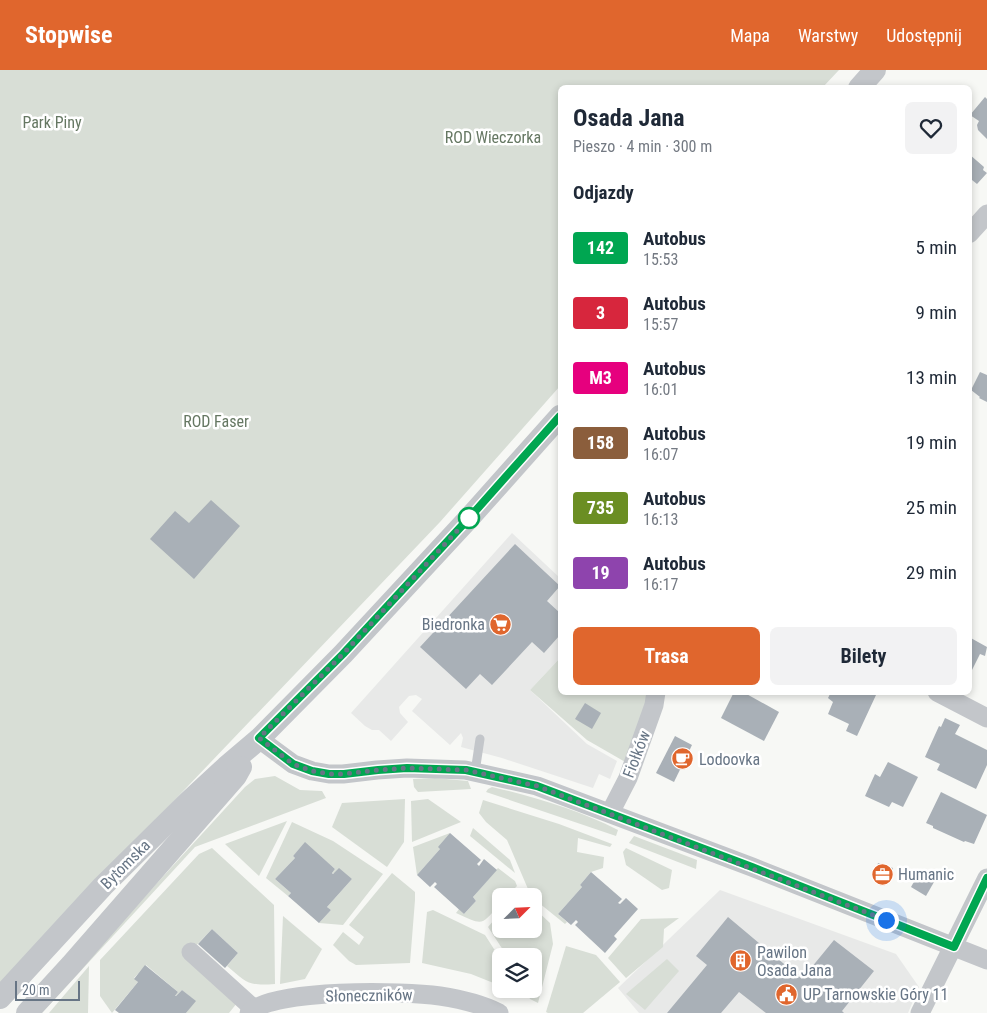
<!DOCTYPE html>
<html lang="pl">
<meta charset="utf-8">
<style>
body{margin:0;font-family:"Roboto Condensed",sans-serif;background:#f2f2f3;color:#1f2937;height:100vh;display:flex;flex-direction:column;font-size:19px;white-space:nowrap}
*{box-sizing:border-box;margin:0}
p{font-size:16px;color:#747a83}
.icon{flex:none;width:28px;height:28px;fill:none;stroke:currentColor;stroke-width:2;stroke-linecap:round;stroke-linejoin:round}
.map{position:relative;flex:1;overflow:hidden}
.details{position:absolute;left:558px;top:15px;width:414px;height:610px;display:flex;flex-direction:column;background:#fff;border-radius:8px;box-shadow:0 2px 8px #0003}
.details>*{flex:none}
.badge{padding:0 10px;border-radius:4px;font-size:18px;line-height:32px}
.needle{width:32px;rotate:66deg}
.buttons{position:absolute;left:492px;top:818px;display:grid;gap:10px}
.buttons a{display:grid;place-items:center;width:50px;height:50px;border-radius:8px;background:#fff;box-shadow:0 2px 8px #0003;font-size:25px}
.scale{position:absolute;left:15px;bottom:12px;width:65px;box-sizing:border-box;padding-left:5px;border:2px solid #677585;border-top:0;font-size:14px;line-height:18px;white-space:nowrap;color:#677585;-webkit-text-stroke:4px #fff;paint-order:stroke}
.you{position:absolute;width:25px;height:25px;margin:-12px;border:4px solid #fff;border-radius:50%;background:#1a73e8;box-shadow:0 0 0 8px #1a73e833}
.map>.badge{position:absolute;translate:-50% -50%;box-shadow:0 0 0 2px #fff}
h2{padding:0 15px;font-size:19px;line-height:45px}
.round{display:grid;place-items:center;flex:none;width:52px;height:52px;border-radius:8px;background:#f2f2f3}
.summary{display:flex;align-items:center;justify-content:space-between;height:85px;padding:0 15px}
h1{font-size:24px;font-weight:700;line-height:38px}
.action{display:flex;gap:10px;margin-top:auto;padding:10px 15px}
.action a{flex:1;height:58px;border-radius:8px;background:#e0662d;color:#fff;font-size:20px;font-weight:700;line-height:58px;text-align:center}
.action a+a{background:#f2f2f3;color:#1f2937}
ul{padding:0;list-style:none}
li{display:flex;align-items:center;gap:15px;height:65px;padding:0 15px}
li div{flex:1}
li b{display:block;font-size:19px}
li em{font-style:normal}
li .badge{min-width:55px;font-weight:700;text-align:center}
header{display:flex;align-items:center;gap:30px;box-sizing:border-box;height:70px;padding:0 25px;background:#e0662d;color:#fff}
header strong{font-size:24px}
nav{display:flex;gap:28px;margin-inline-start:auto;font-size:18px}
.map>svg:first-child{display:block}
</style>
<header>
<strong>Stopwise</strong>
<nav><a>Mapa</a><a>Warstwy</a><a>Udostępnij</a></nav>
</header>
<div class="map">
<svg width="987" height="943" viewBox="0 0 987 943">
<rect width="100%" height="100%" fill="#f7f8f5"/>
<!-- built -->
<g fill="#e8e9e8">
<polygon points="512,463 560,508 560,588 530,620 587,674 617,691 610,709 599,704 593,718 502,688 461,677 463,668 461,663 450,675 412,641 422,629 416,625 409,626 399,637 400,643 408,652 391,671 379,660 372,660 365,656 351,643"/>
<polygon points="720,820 896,884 919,917 908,943 639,943 618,918"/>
</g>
<!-- green -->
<g fill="#d8ded6">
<polygon points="0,0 839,0 823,17 560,18 560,316 440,452 0,913"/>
<polygon points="560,588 560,622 650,623 627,693 587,670 530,620"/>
<polygon points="275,706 300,720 322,721 326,728 195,777 42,943 38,943 245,717 255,709"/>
<polygon points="435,708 468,711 471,719 418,722 414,717 413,709"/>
<path d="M492,717C535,727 578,740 618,760L616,766L486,722L488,719Z"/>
<polygon points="405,729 404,772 387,797 332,757 342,733"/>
<polygon points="428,729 461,752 412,772 411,731"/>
<polygon points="483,730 559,754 612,774 610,777 578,768 577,782 604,787 603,798 591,802 580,815 582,817 558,844 567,852 565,854 534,829 534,826 531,826 507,770 486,752 479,743"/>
<polygon points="287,751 259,806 225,774"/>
<polygon points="292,752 333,771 383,804 343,855 319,853 331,840 327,837 352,809 332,803 335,799 305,773 293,786 295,788 275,809 291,823 288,826 266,808"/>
<polygon points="473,758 510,790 515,803 470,766"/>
<polygon points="450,763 440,779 417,805 413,777"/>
<polygon points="634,766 697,790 696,799 629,773"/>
<path d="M212,778L274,835L275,914C248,916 247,913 227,896L238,883L212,859L187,885L237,933L229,943H186L195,931L182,920L176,926H175L178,922L146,895L134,908L138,912L112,943L100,926V890L199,784Z"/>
<polygon points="626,778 672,800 669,818 662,820 626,795 623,782"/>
<path d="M498,798L515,811L517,816L507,826H501V833C480,856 485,856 456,843L459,839L464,844L476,831L473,827Z"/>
<polygon points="392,803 415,822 415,830 410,893 356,895 349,891 333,875 343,862 359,875 364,867 349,855"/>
<polygon points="534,838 550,853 553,874 538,933 530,929 525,919 534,919 534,886 507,886 488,857 501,842 501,859 534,859"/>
<polygon points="433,840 485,865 501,890 501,916 471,904 422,893 427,842"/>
<polygon points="283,846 322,879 305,909 280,914"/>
<polygon points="679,848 664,859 663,877 626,908 608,888 641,849"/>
<polygon points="566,876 596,885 620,912 583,943 548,943 546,942"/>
<polygon points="667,889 679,901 645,940 626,924"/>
<polygon points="89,896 88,943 49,943"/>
</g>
<!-- building -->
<g fill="#a9b0b7">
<polygon points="985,27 987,29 987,69 978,60 977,55 979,51 970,45"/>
<polygon points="969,84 984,97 983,100 987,103 977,114 972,110 969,113"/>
<polygon points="980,302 987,305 987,332 979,328 980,327 971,320"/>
<polygon points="211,430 240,456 194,509 150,469 175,441 189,453"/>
<polygon points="515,474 560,516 547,531 560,543 560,565 544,583 532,572 492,615 480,604 466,619 420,577"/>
<polygon points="969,567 987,577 985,586 980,584 971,602 969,603"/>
<polygon points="734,622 743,622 779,642 764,671 721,648"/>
<polygon points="831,622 871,622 876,625 857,666 846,661 849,654 828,644 833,632 828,628"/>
<polygon points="585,633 601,643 592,659 575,649"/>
<polygon points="945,648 960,655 955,664 987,680 987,695 976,719 937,700 940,694 925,687 939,656 941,657"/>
<polygon points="675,666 692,675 674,712 656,703"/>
<polygon points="888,692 918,707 903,737 892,732 889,737 865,726 875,704 880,707"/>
<polygon points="941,722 987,745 974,774 965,771 964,772 933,758 933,756 926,753"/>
<polygon points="450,763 481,790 477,794 479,796 484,789 497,800 473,827 476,831 464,844 434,817 437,814 435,812 430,817 417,805 440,779 438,777"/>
<polygon points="305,772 335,799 332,803 333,804 339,798 352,809 327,837 331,840 319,853 288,826 291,823 275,809 295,788 293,786"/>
<polygon points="878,793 893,798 888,811 874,805"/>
<polygon points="591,802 622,829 618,833 620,834 626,828 638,839 614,866 617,869 605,883 575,855 578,852 576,850 571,855 558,844 582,817 580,815"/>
<polygon points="919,803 934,812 926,826 911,817"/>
<polygon points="728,847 802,909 834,870 874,901 842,941 844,943 766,943 739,922 721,943 667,943 707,895 696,886"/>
<polygon points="212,859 238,883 225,898 198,874"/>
<polygon points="145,895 178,922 175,926 176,926 182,920 196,931 186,943 119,943 115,940 138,912 134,909"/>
</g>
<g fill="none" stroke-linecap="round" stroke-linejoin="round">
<!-- service -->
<polyline stroke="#c3c6ca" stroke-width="9" points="475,702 480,669"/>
<!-- minor -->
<g stroke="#c3c6ca" stroke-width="19">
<polyline points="969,164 987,144"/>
<polyline points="937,622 987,648"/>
<polyline points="259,669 293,694 312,701 329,704 343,704 377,700 407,698 465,700 537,716 752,797 987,890"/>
<polyline points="610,743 628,708 654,635 656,622"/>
<polyline points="191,882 253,938"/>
<path d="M249,943C272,918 405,921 440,926C460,929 481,934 499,943"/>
<polyline points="920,943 987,808"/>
</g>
<!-- tertiary -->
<g stroke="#c3c6ca" stroke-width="22">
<polyline points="859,18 875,0"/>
<polyline points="0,928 103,816 187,733 226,697 259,669 343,584 470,447 560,346"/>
<polyline points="27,943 71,895 236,706 241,697"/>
</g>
</g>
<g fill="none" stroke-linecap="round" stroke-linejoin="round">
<defs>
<polyline id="line" points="560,346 470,447 343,584 259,668 293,694 312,701 329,704 344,704 378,700 407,698 466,700 537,716 752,797 954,877 987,808"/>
</defs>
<!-- line casing -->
<use href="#line" stroke="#fff" stroke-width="11"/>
<!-- line -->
<use href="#line" stroke="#00a651" stroke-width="8"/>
<!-- walk -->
<polyline stroke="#677585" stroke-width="5" stroke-dasharray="0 9" points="469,448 343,584 259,668 293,694 312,701 329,704 344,704 378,700 407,698 466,700 537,716 886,850"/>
</g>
<!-- icons -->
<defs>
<symbol id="supermarket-disc" viewBox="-11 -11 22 22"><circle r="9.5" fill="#e0662d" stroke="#fff"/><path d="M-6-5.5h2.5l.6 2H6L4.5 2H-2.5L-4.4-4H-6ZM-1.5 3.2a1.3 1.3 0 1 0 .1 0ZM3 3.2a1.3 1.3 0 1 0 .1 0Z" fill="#fff"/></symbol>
<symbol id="cafe-disc" viewBox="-11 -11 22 22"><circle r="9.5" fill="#e0662d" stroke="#fff"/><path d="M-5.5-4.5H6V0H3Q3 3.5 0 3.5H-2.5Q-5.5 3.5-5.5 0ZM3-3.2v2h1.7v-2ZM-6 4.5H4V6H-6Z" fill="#fff"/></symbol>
<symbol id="office-disc" viewBox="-11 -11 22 22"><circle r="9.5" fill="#e0662d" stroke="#fff"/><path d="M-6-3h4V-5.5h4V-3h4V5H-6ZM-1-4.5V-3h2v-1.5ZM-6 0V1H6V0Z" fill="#fff"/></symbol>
<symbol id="building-disc" viewBox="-11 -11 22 22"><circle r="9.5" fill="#e0662d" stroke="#fff"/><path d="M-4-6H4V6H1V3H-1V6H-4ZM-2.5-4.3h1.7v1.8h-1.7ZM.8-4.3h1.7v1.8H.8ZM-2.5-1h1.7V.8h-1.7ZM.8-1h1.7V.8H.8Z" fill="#fff"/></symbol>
<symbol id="civic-disc" viewBox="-11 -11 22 22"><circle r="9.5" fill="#e0662d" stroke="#fff"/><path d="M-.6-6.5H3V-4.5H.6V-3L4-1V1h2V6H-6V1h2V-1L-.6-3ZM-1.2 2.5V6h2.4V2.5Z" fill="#fff"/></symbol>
</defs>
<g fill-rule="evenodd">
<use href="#supermarket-disc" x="488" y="542" width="25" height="25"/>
<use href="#cafe-disc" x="670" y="676" width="25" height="25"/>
<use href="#office-disc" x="870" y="792" width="25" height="25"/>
<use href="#building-disc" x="728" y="878" width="25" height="25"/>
<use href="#civic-disc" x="774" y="912" width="25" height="25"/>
</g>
<!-- markers -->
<circle fill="#fff" stroke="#00a651" stroke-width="2.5" cx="469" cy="448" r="10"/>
<g text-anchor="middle" stroke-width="5" stroke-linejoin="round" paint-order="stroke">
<!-- park labels -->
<g font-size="16" fill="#657762" stroke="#fff">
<text x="52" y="58">Park Piny</text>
<text x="493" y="73">ROD Wieczorka</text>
<text x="216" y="357">ROD Faser</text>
</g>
<!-- poi labels -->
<g font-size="16" fill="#677585" stroke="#fff" text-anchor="start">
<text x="485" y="560" text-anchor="end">Biedronka</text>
<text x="699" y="695">Lodoovka</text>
<text x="898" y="810">Humanic</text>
<text x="757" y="888">Pawilon<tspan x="757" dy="18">Osada Jana</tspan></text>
<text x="803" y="930">UP Tarnowskie Góry 11</text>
</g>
<!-- street labels -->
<g font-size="16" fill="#677585" stroke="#fff">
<text transform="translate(636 684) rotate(-69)" y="6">Fiołków</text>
<text transform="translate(125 794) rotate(-45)" y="6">Bytomska</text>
<text transform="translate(369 925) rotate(-1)" y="6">Słoneczników</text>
</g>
</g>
</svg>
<div class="buttons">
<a><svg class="needle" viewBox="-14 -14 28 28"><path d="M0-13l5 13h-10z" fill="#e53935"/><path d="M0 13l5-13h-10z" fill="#747a83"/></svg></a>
<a><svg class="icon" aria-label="layers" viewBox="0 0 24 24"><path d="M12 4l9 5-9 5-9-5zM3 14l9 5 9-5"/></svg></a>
</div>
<div class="scale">20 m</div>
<div class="you" style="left:886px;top:850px"></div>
<section class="details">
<div class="summary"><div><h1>Osada Jana</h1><p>Pieszo · 4 min · 300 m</p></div><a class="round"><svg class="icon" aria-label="heart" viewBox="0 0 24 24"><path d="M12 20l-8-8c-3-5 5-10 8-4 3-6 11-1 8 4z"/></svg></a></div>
<h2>Odjazdy</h2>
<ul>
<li><span class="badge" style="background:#00a651;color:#fff">142</span><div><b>Autobus</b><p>15:53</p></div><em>5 min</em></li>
<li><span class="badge" style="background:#d7263d;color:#fff">3</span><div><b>Autobus</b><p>15:57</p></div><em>9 min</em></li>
<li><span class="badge" style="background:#e6007e;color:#fff">M3</span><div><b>Autobus</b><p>16:01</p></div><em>13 min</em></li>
<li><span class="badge" style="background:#8b5e3c;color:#fff">158</span><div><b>Autobus</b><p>16:07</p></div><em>19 min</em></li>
<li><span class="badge" style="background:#6b8e23;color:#fff">735</span><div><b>Autobus</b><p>16:13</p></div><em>25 min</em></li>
<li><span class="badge" style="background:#8e44ad;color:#fff">19</span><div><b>Autobus</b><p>16:17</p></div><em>29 min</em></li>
</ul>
<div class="action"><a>Trasa</a><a>Bilety</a></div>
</section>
</div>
